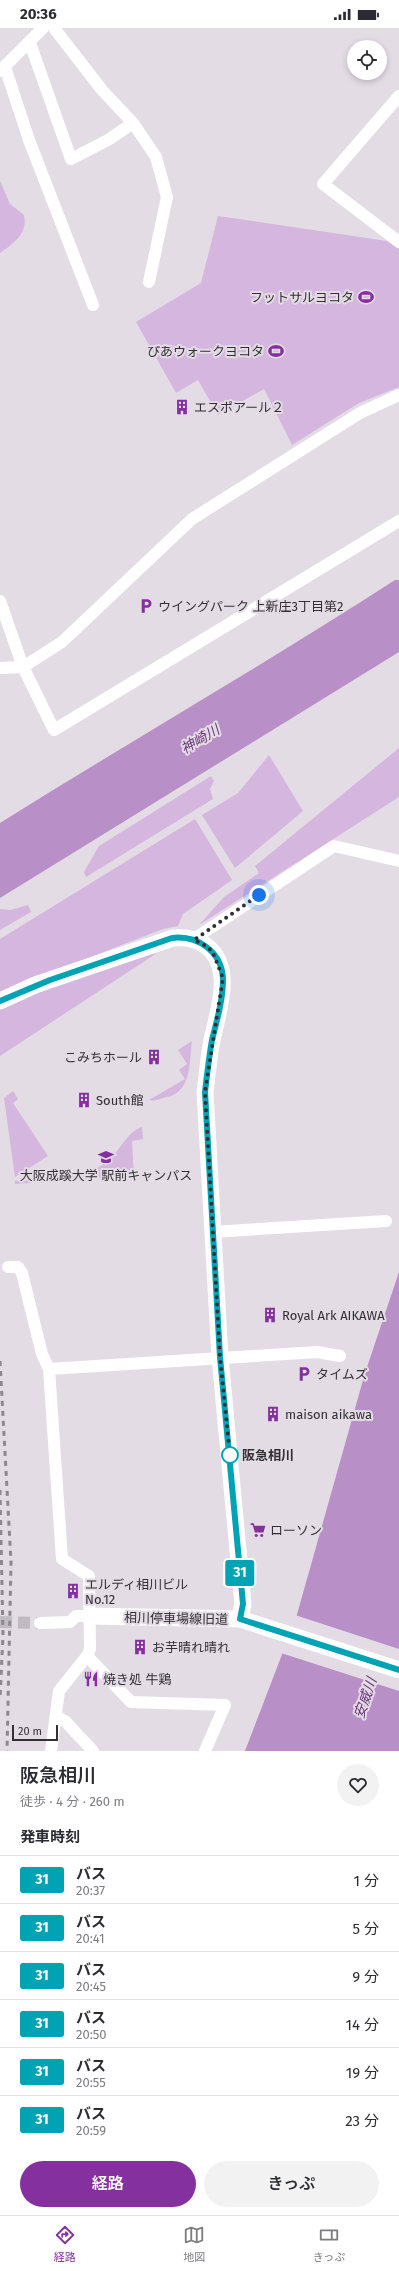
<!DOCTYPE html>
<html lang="ja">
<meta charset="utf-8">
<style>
body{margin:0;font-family:"Fira Sans","Noto Sans JP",sans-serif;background:#f2f2f3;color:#2b2b33;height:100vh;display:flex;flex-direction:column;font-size:15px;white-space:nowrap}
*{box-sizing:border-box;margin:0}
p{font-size:13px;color:#7c7c81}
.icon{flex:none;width:22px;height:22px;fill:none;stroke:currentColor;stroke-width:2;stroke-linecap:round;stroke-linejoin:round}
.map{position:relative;height:1723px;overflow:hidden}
.panel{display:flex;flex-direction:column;background:#fff;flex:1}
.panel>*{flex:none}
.badge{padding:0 8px;border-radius:3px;font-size:14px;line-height:26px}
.controls{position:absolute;left:347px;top:12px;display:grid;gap:8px}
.controls a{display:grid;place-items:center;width:40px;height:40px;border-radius:50%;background:#fff;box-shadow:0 2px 6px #0003;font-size:20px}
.scale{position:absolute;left:12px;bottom:10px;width:46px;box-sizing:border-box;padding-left:4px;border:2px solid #333034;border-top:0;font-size:11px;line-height:14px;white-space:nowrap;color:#333034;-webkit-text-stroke:3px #e3dce5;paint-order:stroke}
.you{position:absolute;width:20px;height:20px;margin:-10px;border:3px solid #fff;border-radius:50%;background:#1a73e8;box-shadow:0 0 0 6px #1a73e833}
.map>.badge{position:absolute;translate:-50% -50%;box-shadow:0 0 0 2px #fff}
h2{padding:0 20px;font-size:15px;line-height:36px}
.round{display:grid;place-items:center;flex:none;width:42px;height:42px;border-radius:21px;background:#f2f2f3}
.headline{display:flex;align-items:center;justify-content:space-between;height:68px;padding:0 20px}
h1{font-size:19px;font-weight:600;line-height:30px}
.primary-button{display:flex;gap:8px;margin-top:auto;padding:8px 20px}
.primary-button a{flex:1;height:46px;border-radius:24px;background:#84309e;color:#fff;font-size:16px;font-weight:600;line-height:46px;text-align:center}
.primary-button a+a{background:#f2f2f3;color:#2b2b33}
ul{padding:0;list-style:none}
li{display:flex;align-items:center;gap:12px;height:48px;padding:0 20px;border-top:1px solid #e1e1e2}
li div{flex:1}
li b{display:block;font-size:15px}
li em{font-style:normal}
li .badge{min-width:44px;font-weight:700;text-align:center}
.status{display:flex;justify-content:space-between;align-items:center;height:28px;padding:0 20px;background:#fff;direction:ltr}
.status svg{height:11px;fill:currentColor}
.dock{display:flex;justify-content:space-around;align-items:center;height:56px;border-top:1px solid #e1e1e2;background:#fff;font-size:11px;color:#7c7c81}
.dock a{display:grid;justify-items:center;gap:2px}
.dock .active{color:#84309e}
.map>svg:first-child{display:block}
</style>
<div class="status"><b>20:36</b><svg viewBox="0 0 49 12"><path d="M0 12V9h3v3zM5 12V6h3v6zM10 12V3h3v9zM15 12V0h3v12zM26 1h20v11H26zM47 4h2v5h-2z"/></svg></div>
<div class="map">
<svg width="399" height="1723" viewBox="0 0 399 1723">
<rect width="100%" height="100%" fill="#e3dce5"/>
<!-- green -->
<g fill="#d5b6df">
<path d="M0,153L10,176L24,187C28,206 14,215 0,225Z"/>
<polygon points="218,188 387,213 399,221 399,359 359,375 292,417 264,361 218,387 198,352 176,365 136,294 201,255"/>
<polygon points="399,720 399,769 199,897 224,869 259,845 255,838"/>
<polygon points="269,727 303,783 235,840 202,787 238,765"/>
<polygon points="211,748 214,753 210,761 213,771 86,849 84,844 99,818"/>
<polygon points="195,791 232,852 183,886 178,898 163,901 0,964 0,911"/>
<polygon points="28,877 31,884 0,902 0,881 10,882"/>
<path d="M157,925L0,1028V981C51,959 103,938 157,925Z"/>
<path d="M192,1013C189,1034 192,1064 167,1069C160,1070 157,1074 149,1072L185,1051L179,1042L187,1036L178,1022Z"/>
<polygon points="13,1063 18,1071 13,1075 48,1128 15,1149 4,1070"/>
<path d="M142,1099L143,1111L132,1113L134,1148L15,1156V1153C48,1151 84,1154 110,1131C122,1120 127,1104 142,1099Z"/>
</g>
<!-- water -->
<g fill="#b98fc7">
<path d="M395,552H399V624L0,870V795C131,713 265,636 395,552Z"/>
<polygon points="399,1244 399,1723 245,1723 296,1590 365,1345"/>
</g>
<!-- pier -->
<polygon fill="#e3dce5" points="295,1587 399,1621 399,1663 281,1625"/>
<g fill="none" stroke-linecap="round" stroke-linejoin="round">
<!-- street-tunnel -->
<polyline stroke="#c0bac2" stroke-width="12" stroke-dasharray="12 6" stroke-linecap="butt" points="0,1594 40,1595"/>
<!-- street -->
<g stroke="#fff" stroke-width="12">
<polyline points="54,0 102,62 133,95 156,129 167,169 149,254"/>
<polyline points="30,15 71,131 108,112 133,95"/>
<polyline points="5,39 29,112 93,277"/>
<polyline points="0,43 43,0"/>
<polyline points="399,68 323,156 399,214"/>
<polyline points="0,573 23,639 54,702 399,493"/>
<polyline points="0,640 23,639 62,614 192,491 360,385 399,367"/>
<polyline points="194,911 334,818 399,833"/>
<polyline points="212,1204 386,1193"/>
<polyline points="8,1239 18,1239 22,1245 42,1326 49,1341 62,1531 89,1548 90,1621 87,1628 59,1663 51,1723"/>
<polyline points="49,1341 317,1324 340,1328"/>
<polyline points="40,1595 70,1594 76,1588 89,1588"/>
<polyline points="87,1628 131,1674 225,1677 205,1723"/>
<polyline points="56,1688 66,1694 93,1723"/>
</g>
<!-- secondary -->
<g stroke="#fff" stroke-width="17">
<path d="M0,973L35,957L173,910C184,909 195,910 205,917C235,938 218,983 212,1012C209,1029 207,1047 205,1064L220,1329L243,1576L240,1591"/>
<polyline points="89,1588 240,1591 399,1642"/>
</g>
<!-- rail -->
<g stroke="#8d888f" stroke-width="3" stroke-dasharray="5 5" stroke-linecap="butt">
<polyline points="0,1333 11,1534 7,1723"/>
<polyline points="0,1462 3,1607 0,1670"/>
</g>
</g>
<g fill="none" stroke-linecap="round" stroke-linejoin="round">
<defs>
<path id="line" d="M0,973L50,952L172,910C198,907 222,924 223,951C223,972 217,992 212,1012C209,1029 207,1047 205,1064L220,1329L243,1576L240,1591L399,1642"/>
</defs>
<!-- line casing -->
<use href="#line" stroke="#fff" stroke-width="9"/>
<!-- line -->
<use href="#line" stroke="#00a3b4" stroke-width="6"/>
<!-- walk -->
<polyline stroke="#333034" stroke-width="4" stroke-dasharray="0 7.2" points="230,1427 220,1329 205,1064 223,950 213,925 208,919 194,912 259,867"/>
</g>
<!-- icons -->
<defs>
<symbol id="stadium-bare" viewBox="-9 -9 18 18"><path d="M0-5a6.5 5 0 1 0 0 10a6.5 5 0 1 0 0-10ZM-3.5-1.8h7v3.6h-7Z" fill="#84309e" stroke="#e3dce5" stroke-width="2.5" paint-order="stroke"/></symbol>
<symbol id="building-bare" viewBox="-9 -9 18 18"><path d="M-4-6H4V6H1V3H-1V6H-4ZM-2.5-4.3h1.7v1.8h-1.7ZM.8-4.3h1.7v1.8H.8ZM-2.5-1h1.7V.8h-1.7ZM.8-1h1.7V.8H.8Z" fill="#84309e" stroke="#e3dce5" stroke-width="2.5" paint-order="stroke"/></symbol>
<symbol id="parking-bare" viewBox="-9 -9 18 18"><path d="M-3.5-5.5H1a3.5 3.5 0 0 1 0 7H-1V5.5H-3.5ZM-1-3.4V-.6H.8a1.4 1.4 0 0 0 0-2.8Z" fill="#84309e" stroke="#e3dce5" stroke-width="2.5" paint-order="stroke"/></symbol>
<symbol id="university-bare" viewBox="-9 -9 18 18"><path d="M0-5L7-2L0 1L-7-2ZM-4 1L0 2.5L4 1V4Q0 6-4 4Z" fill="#84309e" stroke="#e3dce5" stroke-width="2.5" paint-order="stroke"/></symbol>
<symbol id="supermarket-bare" viewBox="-9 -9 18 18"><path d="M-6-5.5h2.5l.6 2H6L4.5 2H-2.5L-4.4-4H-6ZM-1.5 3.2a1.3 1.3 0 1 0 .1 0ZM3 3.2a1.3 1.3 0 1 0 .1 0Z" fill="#84309e" stroke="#e3dce5" stroke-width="2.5" paint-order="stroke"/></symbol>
<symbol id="restaurant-bare" viewBox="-9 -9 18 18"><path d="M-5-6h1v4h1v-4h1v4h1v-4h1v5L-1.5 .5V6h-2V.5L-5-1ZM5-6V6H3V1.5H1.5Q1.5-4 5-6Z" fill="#84309e" stroke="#e3dce5" stroke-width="2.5" paint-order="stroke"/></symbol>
</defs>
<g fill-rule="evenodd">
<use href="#stadium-bare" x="355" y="258" width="22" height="22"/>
<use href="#stadium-bare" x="265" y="312" width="22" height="22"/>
<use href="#building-bare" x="171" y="368" width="22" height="22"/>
<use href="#parking-bare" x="135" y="567" width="22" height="22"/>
<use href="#building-bare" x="143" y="1018" width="22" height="22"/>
<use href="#building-bare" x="73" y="1061" width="22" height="22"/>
<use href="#university-bare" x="95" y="1118" width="22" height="22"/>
<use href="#building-bare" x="259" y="1276" width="22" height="22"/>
<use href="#parking-bare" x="293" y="1335" width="22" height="22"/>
<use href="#building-bare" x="262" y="1375" width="22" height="22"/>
<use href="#supermarket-bare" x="247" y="1491" width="22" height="22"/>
<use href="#building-bare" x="62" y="1552" width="22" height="22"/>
<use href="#building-bare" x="129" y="1608" width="22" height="22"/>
<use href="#restaurant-bare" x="80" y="1640" width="22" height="22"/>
</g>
<!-- markers -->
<circle fill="#fff" stroke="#00a3b4" stroke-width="2" cx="230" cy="1427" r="8"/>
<g text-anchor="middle" stroke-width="4" stroke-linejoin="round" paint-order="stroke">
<!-- poi labels -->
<g font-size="13" fill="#333034" stroke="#e3dce5" text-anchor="start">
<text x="354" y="274" text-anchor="end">フットサルヨコタ</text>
<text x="264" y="328" text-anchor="end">ぴあウォークヨコタ</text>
<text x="194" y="384">エスポアール２</text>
<text x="158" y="583">ウイングパーク 上新庄3丁目第2</text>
<text x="142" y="1034" text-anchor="end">こみちホール</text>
<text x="96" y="1077">South館</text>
<text x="106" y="1152" text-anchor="middle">大阪成蹊大学 駅前キャンパス</text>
<text x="282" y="1292">Royal Ark AIKAWA</text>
<text x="316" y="1351">タイムズ</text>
<text x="285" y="1391">maison aikawa</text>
<text x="270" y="1507">ローソン</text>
<text x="85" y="1561">エルディ相川ビル<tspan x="85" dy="15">No.12</tspan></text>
<text x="152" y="1624">お芋晴れ晴れ</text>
<text x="103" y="1656">焼き処 牛鶏</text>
</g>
<!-- stop labels -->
<g font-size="13" font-weight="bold" fill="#333034" stroke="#e3dce5" text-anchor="start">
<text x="242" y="1432">阪急相川</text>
</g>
<!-- street labels -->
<g font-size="13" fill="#333034" stroke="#e3dce5">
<text transform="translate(176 1590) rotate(1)" y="5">相川停車場線旧道</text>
</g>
<!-- water labels -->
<g font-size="14" font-style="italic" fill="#683479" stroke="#e3dce5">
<text transform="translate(200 711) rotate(-31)" y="5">神崎川</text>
<text transform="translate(365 1670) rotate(-71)" y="5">安威川</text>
</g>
</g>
</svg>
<div class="controls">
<a><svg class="icon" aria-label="locate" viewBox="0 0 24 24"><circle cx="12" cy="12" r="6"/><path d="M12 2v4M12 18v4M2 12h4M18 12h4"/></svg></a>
</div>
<div class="scale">20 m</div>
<div class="you" style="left:259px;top:867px"></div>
<b class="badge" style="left:240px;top:1545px;background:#00a3b4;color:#fff">31</b>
</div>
<section class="panel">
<div class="headline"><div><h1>阪急相川</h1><p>徒歩 · 4 分 · 260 m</p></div><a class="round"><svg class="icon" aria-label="heart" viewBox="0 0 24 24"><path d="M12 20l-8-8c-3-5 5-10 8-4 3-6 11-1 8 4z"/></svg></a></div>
<h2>発車時刻</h2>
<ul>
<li><span class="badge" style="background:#00a3b4;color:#fff">31</span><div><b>バス</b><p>20:37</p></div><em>1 分</em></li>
<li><span class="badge" style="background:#00a3b4;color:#fff">31</span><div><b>バス</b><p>20:41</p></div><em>5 分</em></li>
<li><span class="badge" style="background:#00a3b4;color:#fff">31</span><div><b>バス</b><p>20:45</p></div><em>9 分</em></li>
<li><span class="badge" style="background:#00a3b4;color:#fff">31</span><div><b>バス</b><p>20:50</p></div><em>14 分</em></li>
<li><span class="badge" style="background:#00a3b4;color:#fff">31</span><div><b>バス</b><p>20:55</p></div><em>19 分</em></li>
<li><span class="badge" style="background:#00a3b4;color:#fff">31</span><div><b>バス</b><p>20:59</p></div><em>23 分</em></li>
</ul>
<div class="primary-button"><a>経路</a><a>きっぷ</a></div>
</section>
<nav class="dock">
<a class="active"><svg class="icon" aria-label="directions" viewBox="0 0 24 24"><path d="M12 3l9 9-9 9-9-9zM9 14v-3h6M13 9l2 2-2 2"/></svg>経路</a>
<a><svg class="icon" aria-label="map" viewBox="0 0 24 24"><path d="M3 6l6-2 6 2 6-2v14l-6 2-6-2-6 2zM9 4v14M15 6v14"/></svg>地図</a>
<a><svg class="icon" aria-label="tickets" viewBox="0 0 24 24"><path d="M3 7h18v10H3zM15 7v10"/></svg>きっぷ</a>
</nav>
